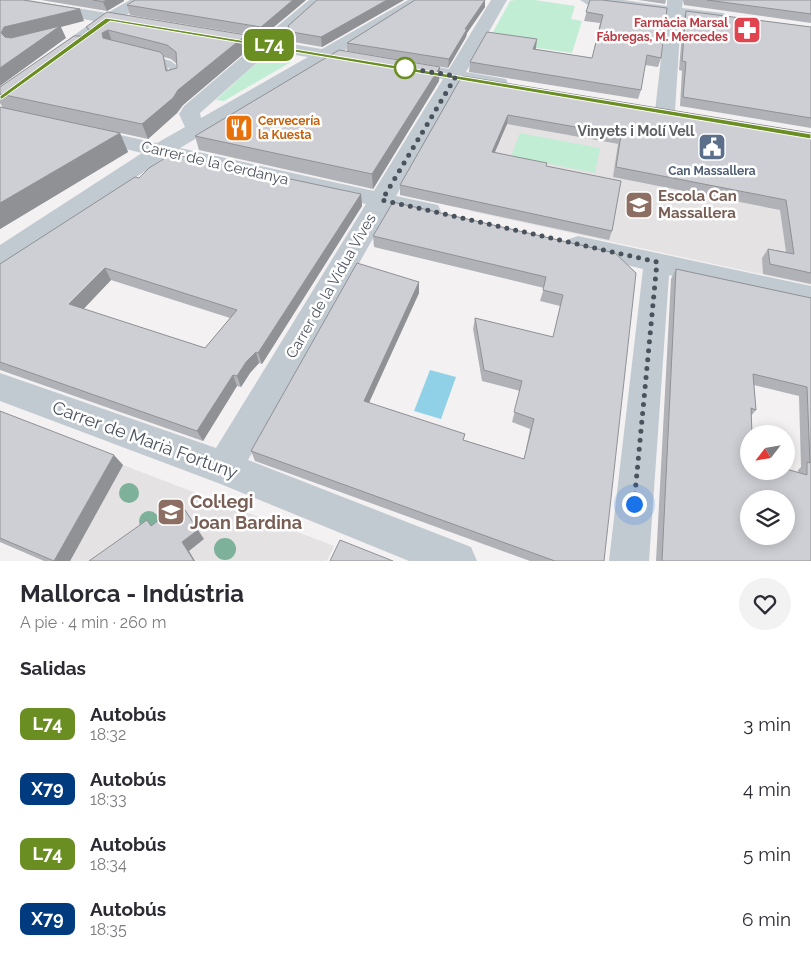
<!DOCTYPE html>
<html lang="es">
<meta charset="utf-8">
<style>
body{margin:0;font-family:Raleway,sans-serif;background:#f2f2f3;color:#2b2b33;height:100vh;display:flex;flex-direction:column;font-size:19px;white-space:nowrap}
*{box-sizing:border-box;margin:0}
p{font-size:16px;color:#7c7c81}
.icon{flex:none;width:28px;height:28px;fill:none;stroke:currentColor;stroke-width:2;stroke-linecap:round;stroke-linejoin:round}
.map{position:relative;height:561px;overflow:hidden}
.sheet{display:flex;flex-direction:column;background:#fff;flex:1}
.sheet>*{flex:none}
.badge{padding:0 10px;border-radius:8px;font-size:18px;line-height:32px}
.needle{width:32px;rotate:239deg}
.tools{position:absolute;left:740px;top:425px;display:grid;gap:10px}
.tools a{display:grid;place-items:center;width:55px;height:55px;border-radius:50%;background:#fff;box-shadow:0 2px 12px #0003;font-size:25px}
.you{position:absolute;width:25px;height:25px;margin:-12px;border:4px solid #fff;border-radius:50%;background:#1a73e8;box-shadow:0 0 0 8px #1a73e833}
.map>.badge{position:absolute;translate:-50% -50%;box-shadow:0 0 0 2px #fff}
h2{padding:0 20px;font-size:19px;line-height:45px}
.round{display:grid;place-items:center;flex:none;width:52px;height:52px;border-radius:26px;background:#f2f2f3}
.summary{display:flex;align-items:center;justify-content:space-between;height:85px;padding:0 20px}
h1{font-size:24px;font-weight:700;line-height:38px}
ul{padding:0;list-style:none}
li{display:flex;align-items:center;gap:15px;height:65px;padding:0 20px}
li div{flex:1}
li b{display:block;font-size:19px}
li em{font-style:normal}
li .badge{min-width:55px;font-weight:700;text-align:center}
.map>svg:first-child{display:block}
</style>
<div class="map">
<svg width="811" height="561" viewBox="0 0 811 561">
<rect width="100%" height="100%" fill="#f3f1f1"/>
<!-- education -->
<g fill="#e4e2e2">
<polygon points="507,124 792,176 811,285 470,211"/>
<polygon points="123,465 334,546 327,561 70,561"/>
</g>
<!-- green -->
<g fill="#c2edd5">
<polygon points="515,0 535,0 575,6 571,19 582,21 572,53 488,41 510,1"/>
<polygon points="263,57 291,62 224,101 216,100"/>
<polygon points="520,133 600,148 595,173 511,156"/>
</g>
<!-- water -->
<polygon fill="#91d1e8" points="430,370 456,377 441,419 414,411"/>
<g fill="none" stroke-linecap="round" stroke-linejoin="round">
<!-- lane -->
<polygon fill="#c2cad1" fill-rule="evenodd" points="145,54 171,61 176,65 178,84 170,82 169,68 145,58"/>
<!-- street -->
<g fill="#c2cad1" fill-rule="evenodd">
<polygon points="0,0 28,0 107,13 130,0 149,0 125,16 142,20 144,23 142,26 136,28 112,24 7,101 0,103 0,88 94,21 0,5"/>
<path d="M309,0H326L280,42L322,49L408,0H427L342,52L449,69L491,0H507L466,72L506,79L508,83L506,87L499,89L460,82L396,196L438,205L441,211L438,217L429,219L389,210L248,460L471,547L477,561H409L218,483L0,401V373L216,448L366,204L164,158L9,265L0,267V245L142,153L81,138L77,134L81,130L88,128L157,143L185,127L179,114L184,106L252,48L205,40L203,36L205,32L211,31L262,39ZM270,51L308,57L201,118L200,113ZM328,60L443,79L374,191L180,148Z"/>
<polygon points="580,0 623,0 667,6 667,0 683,0 682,8 723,13 731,18 723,23 681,17 675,111 672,115 665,117 658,115 655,111 666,15 588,5"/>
<polygon points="578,236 811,286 811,308 669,275 649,561 609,561 643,269 569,251 565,245 569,239"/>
</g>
</g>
<!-- trees -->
<g fill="#7db19a">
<circle cx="129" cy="493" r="10"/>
<circle cx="149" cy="521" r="10"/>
<circle cx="225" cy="549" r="11"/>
</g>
<!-- wall -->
<g fill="#b1b2b7" fill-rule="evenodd">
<polygon points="41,0 124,0 124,1 107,11"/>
<polygon points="135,0 306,0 262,37 130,15 127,5"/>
<polygon points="317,0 404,0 322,47 294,42 289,36 288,26"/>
<polygon points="415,0 485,0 485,7 467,33 466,37 448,68 347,51 347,43"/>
<polygon points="590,0 661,58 658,67 645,65 641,90 638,99 469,72 470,62 536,48 535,49 592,58 600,23 584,21"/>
<polygon points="638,0 666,0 665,4"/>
<polygon points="683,0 811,0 811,23 684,5"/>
<polygon points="686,11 811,27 811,128 680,106 682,71 679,70 683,19"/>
<path d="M86,27L246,35L249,49L183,105L177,113L148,139L61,120L120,133L128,152L0,229V107L3,108L0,103V87L88,36L90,35ZM164,57L171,59L177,64V68L168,70Z"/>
<polygon points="440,67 439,81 373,189 199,150 195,136"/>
<polygon points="462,76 811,133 811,284 763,274 762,258 768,249 786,252 780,210 613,177 618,144 507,124 495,152 547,166 612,231 609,240 400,195 400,185"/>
<path d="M139,178L361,194L362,206L262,364L259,363L250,373L241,387L237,386L203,441L0,370V264ZM111,280L230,318L205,348L83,309Z"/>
<polygon points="373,236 615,253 604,561 530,561 255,461 251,451 419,282 419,293 369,403 464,440 524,459 530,429 512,422 520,391 482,381 473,329 475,318 553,337 560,306 540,301 544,288 374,247"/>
<path d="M676,269L811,298V561H656L671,279ZM754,385L799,396L801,467L798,470V472L749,471L751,416L756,410Z"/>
<polygon points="0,411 123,465 70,561 44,561 0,542"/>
</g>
<!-- shaded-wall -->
<g fill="#909195">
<polygon points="106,0 124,0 124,1 107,11 103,2"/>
<polygon points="293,0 306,0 262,37 261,27"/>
<polygon points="387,0 404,0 322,47 321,37"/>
<polygon points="485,0 485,7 467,33 466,37 448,68 449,59 465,29"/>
<polygon points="80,9 84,21 61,27 66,38 0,86 0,68 8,45 1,33 4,27"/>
<polygon points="108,30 113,44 103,38 102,33"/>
<polygon points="246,35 249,49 183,105 177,113 148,139 142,124 178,90"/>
<polygon points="537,39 536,48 531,58 533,49"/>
<polygon points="440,67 439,81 373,189 372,174"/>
<polygon points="508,115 507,124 491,161 492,152"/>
<polygon points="120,133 128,152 0,229 0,203"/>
<polygon points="361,194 362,206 262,364 258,353"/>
<polygon points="105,268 111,280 77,316 69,304"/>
<polygon points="419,282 419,293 365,411 364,401"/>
<polygon points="256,352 259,363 250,373 241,387 237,376 246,362"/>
<polygon points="233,375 237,386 203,441 197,431"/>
<polygon points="114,455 123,465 70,561 54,561"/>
<polygon points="181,504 204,539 189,551 195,561 194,561 182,542"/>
</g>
<!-- building -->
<g fill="#cecfd5" stroke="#909195" fill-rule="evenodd">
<polygon points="0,0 23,0 80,9 4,27 1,33 5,37 11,38 60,26 0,68"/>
<polygon points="93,0 106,0 103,2"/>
<polygon points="135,0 293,0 261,27 127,5"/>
<polygon points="317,0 387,0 321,37 292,32 288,26"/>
<polygon points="415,0 485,0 465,29 467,29 449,59 347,43"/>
<polygon points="590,0 602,0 667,8 661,58 647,55 641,90 470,62 487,32 537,39 533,49 592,58 603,15 586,12"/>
<polygon points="707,0 811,0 811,14"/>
<polygon points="686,11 811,27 811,118 683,97 686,62 682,61"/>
<path d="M107,12L246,35L178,90L173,98L142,124L0,94V87L74,36H88L93,32L86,27ZM108,30L167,45L176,52L177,68L166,71L163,55L160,52L103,38L102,33Z"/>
<polygon points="339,50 440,67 372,174 195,136"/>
<polygon points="462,76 811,133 811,273 770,264 768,249 794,254 786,200 616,167 621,135 508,115 492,152 547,163 546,166 621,181 612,231 400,185"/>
<polygon points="0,107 120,133 0,203"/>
<path d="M172,154L361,194L258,353L256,352L246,362L237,376L233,375L197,431L0,362V264L135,177L139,178L149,168ZM105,268L237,310L205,348L69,304Z"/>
<polygon points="393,202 615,253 636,273 604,561 555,561 251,451 357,263 419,282 364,401 465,434 463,440 524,459 534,419 514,412 522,381 484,370 475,318 553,337 563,295 543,290 546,277 373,236"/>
<path d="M676,269L811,298V561H662ZM753,374L807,387L810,463L807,462V475L786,469V471H749V434H752L751,408L756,410ZM749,499H786V536H749Z"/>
<polygon points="0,411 114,455 54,561 0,538"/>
<polygon points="181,504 198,530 182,542 194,561 89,561 147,520 151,526"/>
<polygon points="340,540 393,561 330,561"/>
</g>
<!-- line -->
<polygon fill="#6b8e23" stroke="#fff" points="106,18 811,134 811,139 110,21 2,99 0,99 0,96"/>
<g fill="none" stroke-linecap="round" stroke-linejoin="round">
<!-- walk -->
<polyline stroke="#49525d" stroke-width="5" stroke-dasharray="0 9" points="405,68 456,76 382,200 657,262 634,504"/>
</g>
<!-- icons -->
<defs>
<symbol id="pharmacy-square" viewBox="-11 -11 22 22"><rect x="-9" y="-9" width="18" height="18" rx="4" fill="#e0444e" stroke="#fff"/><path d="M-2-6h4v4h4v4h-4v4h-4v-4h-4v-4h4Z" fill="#fff"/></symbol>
<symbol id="restaurant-square" viewBox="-11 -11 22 22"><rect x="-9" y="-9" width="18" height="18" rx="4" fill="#e8710a" stroke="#fff"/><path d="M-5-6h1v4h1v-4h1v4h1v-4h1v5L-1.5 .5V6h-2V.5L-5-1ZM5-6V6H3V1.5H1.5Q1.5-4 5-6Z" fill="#fff"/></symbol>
<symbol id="civic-square" viewBox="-11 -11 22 22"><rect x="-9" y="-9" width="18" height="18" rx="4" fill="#5c6f8a" stroke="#fff"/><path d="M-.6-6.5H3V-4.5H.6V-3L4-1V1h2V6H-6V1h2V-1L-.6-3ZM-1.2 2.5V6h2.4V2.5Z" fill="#fff"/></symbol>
<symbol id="school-square" viewBox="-11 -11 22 22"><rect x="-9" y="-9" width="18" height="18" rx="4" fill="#8d6e63" stroke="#fff"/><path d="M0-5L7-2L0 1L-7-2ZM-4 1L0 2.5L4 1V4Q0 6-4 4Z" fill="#fff"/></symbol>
</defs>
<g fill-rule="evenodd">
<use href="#pharmacy-square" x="731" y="14" width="32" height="32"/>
<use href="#restaurant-square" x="223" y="112" width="32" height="32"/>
<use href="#civic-square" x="696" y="131" width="32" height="32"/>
<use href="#school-square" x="623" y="189" width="32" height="32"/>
<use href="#school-square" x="155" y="496" width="32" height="32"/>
</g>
<!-- markers -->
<circle fill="#fff" stroke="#6b8e23" stroke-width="2.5" cx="405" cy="68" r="10"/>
<g text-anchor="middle" stroke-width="5" stroke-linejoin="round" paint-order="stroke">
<!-- far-health labels -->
<g font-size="12" font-weight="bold" fill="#be3a42" stroke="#fff" text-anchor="end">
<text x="728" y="27">Farmàcia Marsal<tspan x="728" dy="14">Fábregas, M. Mercedes</tspan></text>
</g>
<!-- far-food labels -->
<g font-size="12" font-weight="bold" fill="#c56008" stroke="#fff" text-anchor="start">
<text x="258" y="125">Cervecería<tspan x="258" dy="14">la Kuesta</tspan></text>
</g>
<!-- far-service labels -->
<g font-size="12" font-weight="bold" fill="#4e5e75" stroke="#fff">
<text x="712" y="175">Can Massallera</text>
</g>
<!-- far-neighbourhood labels -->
<g font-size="14" font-weight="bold" fill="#5d6065" stroke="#fff">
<text x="636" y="136">Vinyets i Molí Vell</text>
</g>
<!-- street labels -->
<g font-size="15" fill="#49525d" stroke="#fff">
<text transform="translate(215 163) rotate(13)" y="5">Carrer de la Cerdanya</text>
<text transform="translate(331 286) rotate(-60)" y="5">Carrer de la Vídua Vives</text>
</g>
<!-- education labels -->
<g font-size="15" font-weight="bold" fill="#785e54" stroke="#fff" text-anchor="start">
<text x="658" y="201">Escola Can<tspan x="658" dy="17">Massallera</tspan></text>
</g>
<!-- near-street labels -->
<g font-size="18" fill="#49525d" stroke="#fff">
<text transform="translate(145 440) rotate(20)" y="6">Carrer de Marià Fortuny</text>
</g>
<!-- near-education labels -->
<g font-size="18" font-weight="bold" fill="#785e54" stroke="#fff" text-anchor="start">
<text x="190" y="508">Col·legi<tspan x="190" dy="21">Joan Bardina</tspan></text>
</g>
</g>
</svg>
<div class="tools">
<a><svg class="needle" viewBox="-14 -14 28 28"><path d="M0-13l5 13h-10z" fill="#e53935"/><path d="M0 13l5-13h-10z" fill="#7c7c81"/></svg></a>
<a><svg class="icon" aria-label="layers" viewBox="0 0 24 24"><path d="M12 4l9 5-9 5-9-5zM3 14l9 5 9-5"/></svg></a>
</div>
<div class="you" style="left:634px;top:504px"></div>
<b class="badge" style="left:269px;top:45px;background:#6b8e23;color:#fff">L74</b>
</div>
<section class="sheet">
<div class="summary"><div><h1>Mallorca - Indústria</h1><p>A pie · 4 min · 260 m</p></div><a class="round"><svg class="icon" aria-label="heart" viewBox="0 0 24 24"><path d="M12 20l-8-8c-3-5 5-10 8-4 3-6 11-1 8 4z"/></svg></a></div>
<h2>Salidas</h2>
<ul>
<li><span class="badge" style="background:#6b8e23;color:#fff">L74</span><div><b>Autobús</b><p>18:32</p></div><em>3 min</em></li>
<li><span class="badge" style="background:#003b80;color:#fff">X79</span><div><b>Autobús</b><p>18:33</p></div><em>4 min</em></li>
<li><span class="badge" style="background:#6b8e23;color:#fff">L74</span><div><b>Autobús</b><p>18:34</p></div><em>5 min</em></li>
<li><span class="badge" style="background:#003b80;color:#fff">X79</span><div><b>Autobús</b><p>18:35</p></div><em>6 min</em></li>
</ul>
</section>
